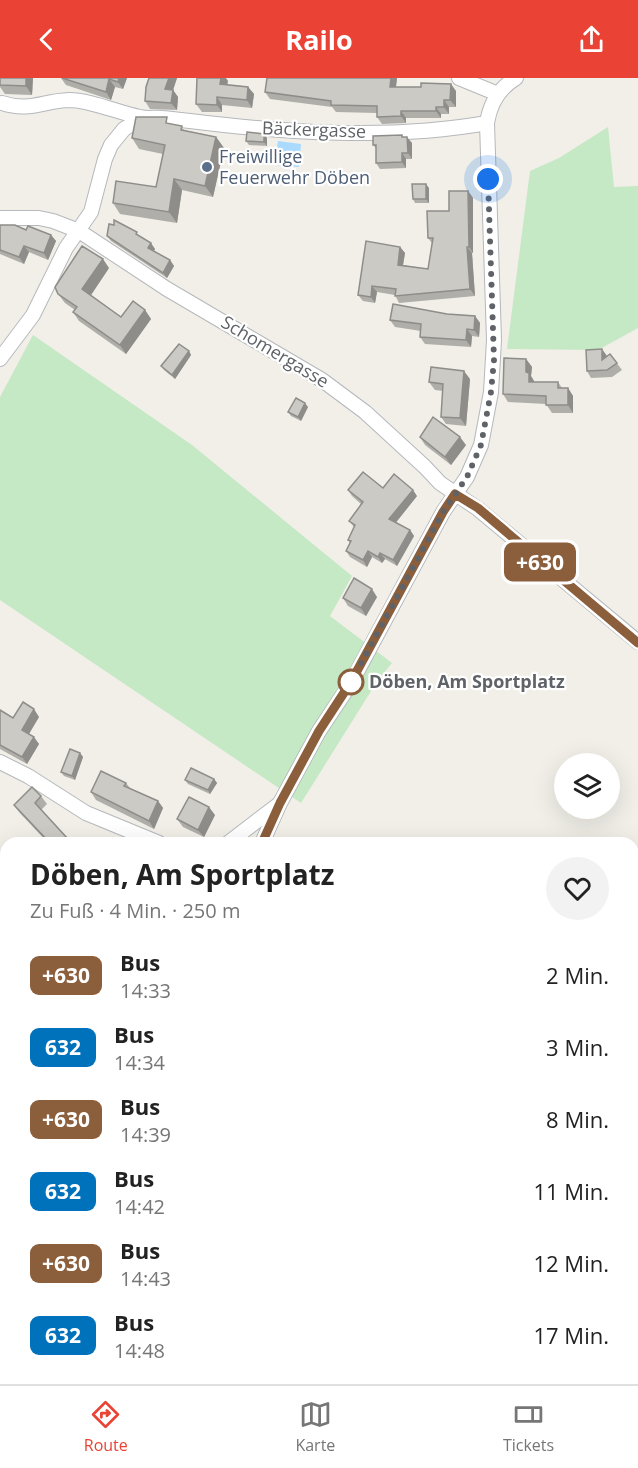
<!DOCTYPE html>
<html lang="de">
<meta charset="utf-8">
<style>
body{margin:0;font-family:"Open Sans",sans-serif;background:#f2f2f2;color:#222;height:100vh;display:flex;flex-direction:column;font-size:22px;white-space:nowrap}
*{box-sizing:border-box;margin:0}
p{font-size:20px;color:#767676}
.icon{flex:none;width:33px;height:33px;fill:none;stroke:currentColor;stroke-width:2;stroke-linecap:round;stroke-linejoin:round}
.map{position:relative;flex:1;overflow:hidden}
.panel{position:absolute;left:0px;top:759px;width:639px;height:548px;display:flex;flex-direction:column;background:#fff;border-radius:18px 18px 0 0;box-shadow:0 6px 24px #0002}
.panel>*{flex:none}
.badge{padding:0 12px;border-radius:9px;font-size:21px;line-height:39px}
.tools{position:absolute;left:554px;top:675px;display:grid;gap:12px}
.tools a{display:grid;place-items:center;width:66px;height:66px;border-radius:50%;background:#fff;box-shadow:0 6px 24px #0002;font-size:30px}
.you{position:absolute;width:30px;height:30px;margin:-15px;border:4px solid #fff;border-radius:50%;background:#1a73e8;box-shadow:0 0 0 9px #1a73e833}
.map>.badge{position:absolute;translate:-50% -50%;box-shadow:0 0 0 3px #fff}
.round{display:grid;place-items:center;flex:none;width:63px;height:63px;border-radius:32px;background:#f2f2f2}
.head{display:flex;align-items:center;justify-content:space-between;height:102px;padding:0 30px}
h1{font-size:28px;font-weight:700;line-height:45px}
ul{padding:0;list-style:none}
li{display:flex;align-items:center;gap:18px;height:72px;padding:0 30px}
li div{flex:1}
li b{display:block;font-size:22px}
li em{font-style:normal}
li .badge{min-width:66px;font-weight:700;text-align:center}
header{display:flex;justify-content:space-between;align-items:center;height:78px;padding:0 30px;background:#ea4335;color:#fff;font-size:27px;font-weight:700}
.tabs{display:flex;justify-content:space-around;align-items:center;height:84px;border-top:2px solid #e0e0e0;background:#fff;font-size:16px;color:#767676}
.tabs a{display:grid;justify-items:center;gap:3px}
.tabs .selected{color:#ea4335}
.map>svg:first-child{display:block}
</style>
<header><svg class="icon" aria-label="back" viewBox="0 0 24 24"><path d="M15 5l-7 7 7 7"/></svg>Railo<svg class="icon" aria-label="share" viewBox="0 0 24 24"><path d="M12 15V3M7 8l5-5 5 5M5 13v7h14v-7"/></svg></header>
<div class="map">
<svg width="638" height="1306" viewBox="0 0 638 1306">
<rect width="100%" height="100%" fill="#f1efe8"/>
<!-- green -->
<g fill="#c5e8c5">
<polygon points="608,49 614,109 638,108 638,250 598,272 507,271 530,93 559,80"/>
<polygon points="33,257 192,367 352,498 330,538 392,585 378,602 301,725 0,522 0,319"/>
<polygon points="6,893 6,1076 0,1078 0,899"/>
</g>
<!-- water -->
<polygon fill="#aadaff" points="278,63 301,66 299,89 274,87"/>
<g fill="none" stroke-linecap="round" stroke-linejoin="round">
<defs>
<g id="minor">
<polyline points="459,0 498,16"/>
<path d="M2,25C30,34 42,23 69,22C90,22 119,35 140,39C148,41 156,39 163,40C172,41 181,42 190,43C287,55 391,62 487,45"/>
<polyline points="0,140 39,140 53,143 79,153 167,211 322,302 365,334 425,389 440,405 478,431 638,564"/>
<polyline points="0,281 33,237 66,170 91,134 105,81 111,67 124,51 142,40"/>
<polyline points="0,684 28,698 86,735 159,765"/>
<polyline points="228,765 279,726"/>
<path d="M262,765L280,725L319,653L351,605L443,434L467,399L481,367L491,314L494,262L487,45C490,26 499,10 516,0"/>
<polyline points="0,1093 6,1092"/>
<polyline points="0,1202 6,1187"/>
</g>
</defs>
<!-- minor casing -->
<use href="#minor" stroke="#b5b8bc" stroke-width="16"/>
<!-- minor -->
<use href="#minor" stroke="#fff" stroke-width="14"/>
</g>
<!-- wall -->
<g fill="#afaea9">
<polygon points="0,0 33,0 32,17 5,16 0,9"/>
<polygon points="61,0 127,0 123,11 115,9 111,22 66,7"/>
<polygon points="149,0 177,0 173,12 178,19 177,32 150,31 145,23"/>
<polygon points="267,0 397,0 396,9 456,13 456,29 449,29 449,36 441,36 441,40 406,40 406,45 382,46 377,39 377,35 336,34 332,29 270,21 265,14"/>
<polygon points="228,3 227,7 248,9 254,16 252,30 222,27 222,34 202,34 196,26"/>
<polygon points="172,46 185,52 216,59 224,70 213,119 182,112 177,145 120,136 113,125 156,109 163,76 139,71 132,60"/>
<polygon points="264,56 267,60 267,68 249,67 246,63"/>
<polygon points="403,59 412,65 412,81 406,81 406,90 380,91 376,85 376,70 373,67"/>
<polygon points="429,110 429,125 415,125 413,121"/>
<polygon points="468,113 473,120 473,175 472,175 475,218 399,225 395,217 377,214 375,225 363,223 358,217 400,169 405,175 403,187 428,191 432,165 428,160 449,133"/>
<polygon points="0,147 51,157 56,163 48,182 29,174 24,186 0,176"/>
<polygon points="107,158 140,158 155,171 154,173 170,182 174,188 167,200 111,163"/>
<polygon points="109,190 91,217 121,239 145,232 151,241 126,276 79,243 73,234 75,232 65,225 58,216"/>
<polygon points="447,236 475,238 480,245 479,259 472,258 471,269 425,266 420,259 421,253 395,249 390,242"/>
<polygon points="189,273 191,277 175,301 164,292 161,288"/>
<polygon points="610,276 622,292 612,299 591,300 587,293"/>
<polygon points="526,281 532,289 531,298 534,303 534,304 558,304 562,310 568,310 573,318 573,335 552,335 546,326 508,324 503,316"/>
<polygon points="470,301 466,348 446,346 441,339 443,313 435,312 429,304"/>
<polygon points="308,329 301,343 291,338 288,334"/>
<polygon points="420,359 466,367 451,387 425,367"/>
<polygon points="383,410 417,418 396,444 410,452 414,458 397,488 385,481 382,485 372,479 367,489 350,479 346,473 350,465 348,462 354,449 349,443 361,426 352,418 348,412"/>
<polygon points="377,519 366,538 348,528 343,520"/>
<polygon points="0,632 13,640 39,639 29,656 39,666 27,686 0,671"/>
<polygon points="80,675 83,679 75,702 64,698 61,694"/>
<polygon points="214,701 217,705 210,716 188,706 185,702"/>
<polygon points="126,705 130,710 158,723 163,730 154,751 96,722 91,714"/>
<polygon points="41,718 47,726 41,732 71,765 48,765 19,734 14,727"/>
<polygon points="215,737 204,759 183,749 177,741"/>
</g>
<!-- shaded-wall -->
<g fill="#8f8d8a">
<polygon points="26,0 33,0 32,17 26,8"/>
<polygon points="119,0 127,0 123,11 118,4"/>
<polygon points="169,0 177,0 173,12 178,19 177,32 171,25 165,11"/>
<polygon points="220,0 226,0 228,3 225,14 220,6"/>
<polygon points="391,0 397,0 395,16 390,9"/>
<polygon points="109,1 115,9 111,22 106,14"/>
<polygon points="451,6 456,13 456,29 450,22"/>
<polygon points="248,9 254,16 252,30 247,22"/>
<polygon points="217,19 222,27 222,34 217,27"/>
<polygon points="444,22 449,29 449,36 444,29"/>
<polygon points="436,29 441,36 441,40 436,33"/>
<polygon points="401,33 406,40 406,45 401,38"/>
<polygon points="264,56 267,60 267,68 264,64"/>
<polygon points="216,59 224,70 213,119 205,108"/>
<polygon points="407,59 412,65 412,81 408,75"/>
<polygon points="402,75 406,81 406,90 402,84"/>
<polygon points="174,101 182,112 177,145 169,134"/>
<polygon points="426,106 429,110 429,125 426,121"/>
<polygon points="468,113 473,120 473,175 469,169"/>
<polygon points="51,157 56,163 48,182 44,175"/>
<polygon points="151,165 155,171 152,176 148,170"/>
<polygon points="24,168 29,174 24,186 19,179"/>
<polygon points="400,169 405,175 402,193 398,187"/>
<polygon points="467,169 472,175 475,218 470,211"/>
<polygon points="103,181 109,190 89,220 82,211"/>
<polygon points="170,182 174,188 167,200 163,195"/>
<polygon points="372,208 377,214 375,225 371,219"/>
<polygon points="145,232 151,241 126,276 120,267"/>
<polygon points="475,238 480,245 479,259 474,252"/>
<polygon points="467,251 472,258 471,269 466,262"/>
<polygon points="602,271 607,278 602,282"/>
<polygon points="189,273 191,277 175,301 172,297"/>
<polygon points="526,281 532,289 531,298 534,303 534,312 529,304 526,294"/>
<polygon points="464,293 470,301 466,348 460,340"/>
<polygon points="568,310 573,318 573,335 568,327"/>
<polygon points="305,325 308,329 301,343 298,339"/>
<polygon points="460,359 466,367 451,387 445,379"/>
<polygon points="413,412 417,418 394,447 389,441"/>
<polygon points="410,452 414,458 397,488 393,482"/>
<polygon points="368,473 372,479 367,489 363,482"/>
<polygon points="380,475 385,481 382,485 378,479"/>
<polygon points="372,511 377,519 366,538 361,530"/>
<polygon points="34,631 39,639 27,659 22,652"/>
<polygon points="34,659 39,666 27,686 22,679"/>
<polygon points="80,675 83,679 75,702 72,698"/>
<polygon points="214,701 217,705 210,716 208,712"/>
<polygon points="158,723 163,730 154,751 149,743"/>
<polygon points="209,729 215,737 204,759 198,752"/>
</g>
<!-- building -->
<g fill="#cccac5" stroke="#8f8d8a" stroke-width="1.5">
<polygon points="0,0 26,0 26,8 0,7"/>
<polygon points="62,0 119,0 118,4 109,1 106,14"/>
<polygon points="149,0 169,0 165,11 173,12 171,25 145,23 146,9"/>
<polygon points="197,0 221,0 220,6 248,9 247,22 217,19 217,27 196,26"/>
<polygon points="267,0 391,0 390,9 421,9 421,5 451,6 450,22 444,22 444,29 436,29 436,33 401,33 401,38 377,39 377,28 331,27 331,23 265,14"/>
<polygon points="136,39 167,39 166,45 182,48 181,52 216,59 205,108 174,101 169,134 113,125 116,103 156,109 165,67 132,60"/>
<polygon points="247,54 264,56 264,64 246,63"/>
<polygon points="402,57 402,59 407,59 408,75 402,75 402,84 376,85 376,67 373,67 373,58"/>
<polygon points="412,106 426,106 426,121 413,121"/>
<polygon points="449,113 468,113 469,169 467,169 470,211 395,218 396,211 372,208 371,219 358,217 366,163 400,169 398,187 428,191 433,160 428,160 427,133 449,133"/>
<polygon points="114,142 137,154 136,156 151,165 148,170 170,182 163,195 107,158 109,146 114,147"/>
<polygon points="0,147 15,147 26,152 28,148 51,157 44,175 24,168 19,179 0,172"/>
<polygon points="82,168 103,181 82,211 121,239 133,223 145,232 120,267 73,234 77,229 58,216 55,209"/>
<polygon points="393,226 447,236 475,238 474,252 467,251 466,262 420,259 421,246 390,242"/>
<polygon points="179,266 189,273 172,297 161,288"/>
<polygon points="602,271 602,282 610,276 617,285 607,292 587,293 586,272"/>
<polygon points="504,280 526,281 526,294 529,295 529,304 558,304 558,310 568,310 568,327 546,327 546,318 503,316"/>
<polygon points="431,289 464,293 460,340 441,339 443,306 429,304"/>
<polygon points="296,320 305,325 298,339 288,334"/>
<polygon points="433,339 460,359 445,379 420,359"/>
<polygon points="363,394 383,410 394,396 413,412 389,441 410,452 393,482 380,475 378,479 368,473 363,482 346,473 351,463 348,462 355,447 349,443 363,424 348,412"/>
<polygon points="354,500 372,511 361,530 343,520"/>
<polygon points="23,624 34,631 22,652 34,659 22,679 0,667 0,632 13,640"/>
<polygon points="70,671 80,675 72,698 61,694"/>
<polygon points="191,690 214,701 208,712 185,702"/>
<polygon points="101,693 126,705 124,708 158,723 149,743 91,714"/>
<polygon points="32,709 41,718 35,725 68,761 64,765 50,765 14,727"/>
<polygon points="189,719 209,729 198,752 177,741"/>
</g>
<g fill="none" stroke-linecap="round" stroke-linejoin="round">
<defs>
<polyline id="line" points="262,765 280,725 319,653 351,604 443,434 455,416 478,430 638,565"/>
</defs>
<!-- line casing -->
<use href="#line" stroke="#fff" stroke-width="14"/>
<!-- line -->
<use href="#line" stroke="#8b5e3c" stroke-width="9"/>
<!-- walk -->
<polyline stroke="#5f6368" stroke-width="6" stroke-dasharray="0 10.8" points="351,604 443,434 467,399 481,367 491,314 494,282 488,101"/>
</g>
<!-- markers -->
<circle fill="#5c6f8a" stroke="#fff" stroke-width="2" cx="207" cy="89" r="6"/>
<circle fill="#fff" stroke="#8b5e3c" stroke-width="3" cx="351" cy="604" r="12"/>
<g text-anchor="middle" stroke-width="4.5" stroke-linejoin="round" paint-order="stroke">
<!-- street labels -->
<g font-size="18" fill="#5f6368" stroke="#fff">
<text transform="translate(314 52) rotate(2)" y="6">Bäckergasse</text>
<text transform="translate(275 274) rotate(31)" y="6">Schomergasse</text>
</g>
<!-- service labels -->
<g font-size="18" fill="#4e5e75" stroke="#fff" text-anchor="start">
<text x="219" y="85">Freiwillige<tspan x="219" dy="21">Feuerwehr Döben</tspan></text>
</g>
<!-- stop labels -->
<g font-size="18" font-weight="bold" fill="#5f6368" stroke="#fff" text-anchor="start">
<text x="369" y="610">Döben, Am Sportplatz</text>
</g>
</g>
</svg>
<div class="tools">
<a><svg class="icon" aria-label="layers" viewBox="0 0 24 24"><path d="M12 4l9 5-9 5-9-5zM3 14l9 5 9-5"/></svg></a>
</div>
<div class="you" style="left:488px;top:101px"></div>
<b class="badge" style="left:540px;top:484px;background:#8b5e3c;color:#fff">+630</b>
<section class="panel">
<div class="head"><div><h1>Döben, Am Sportplatz</h1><p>Zu Fuß · 4 Min. · 250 m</p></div><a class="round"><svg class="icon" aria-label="heart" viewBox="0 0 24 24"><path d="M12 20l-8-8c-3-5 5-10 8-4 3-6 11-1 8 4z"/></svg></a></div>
<ul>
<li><span class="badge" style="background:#8b5e3c;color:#fff">+630</span><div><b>Bus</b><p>14:33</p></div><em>2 Min.</em></li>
<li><span class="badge" style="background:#0072bc;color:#fff">632</span><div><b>Bus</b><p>14:34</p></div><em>3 Min.</em></li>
<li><span class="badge" style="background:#8b5e3c;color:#fff">+630</span><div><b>Bus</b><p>14:39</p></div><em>8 Min.</em></li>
<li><span class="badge" style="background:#0072bc;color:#fff">632</span><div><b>Bus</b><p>14:42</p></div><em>11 Min.</em></li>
<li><span class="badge" style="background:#8b5e3c;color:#fff">+630</span><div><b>Bus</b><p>14:43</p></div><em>12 Min.</em></li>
<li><span class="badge" style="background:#0072bc;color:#fff">632</span><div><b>Bus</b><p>14:48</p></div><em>17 Min.</em></li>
</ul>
</section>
</div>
<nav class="tabs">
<a class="selected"><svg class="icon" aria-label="directions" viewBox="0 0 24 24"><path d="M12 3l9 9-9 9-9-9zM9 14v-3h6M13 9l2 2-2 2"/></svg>Route</a>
<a><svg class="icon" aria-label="map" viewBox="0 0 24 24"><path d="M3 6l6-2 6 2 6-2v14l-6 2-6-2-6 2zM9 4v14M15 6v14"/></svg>Karte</a>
<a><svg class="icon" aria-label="tickets" viewBox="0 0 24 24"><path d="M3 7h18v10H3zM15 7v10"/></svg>Tickets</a>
</nav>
